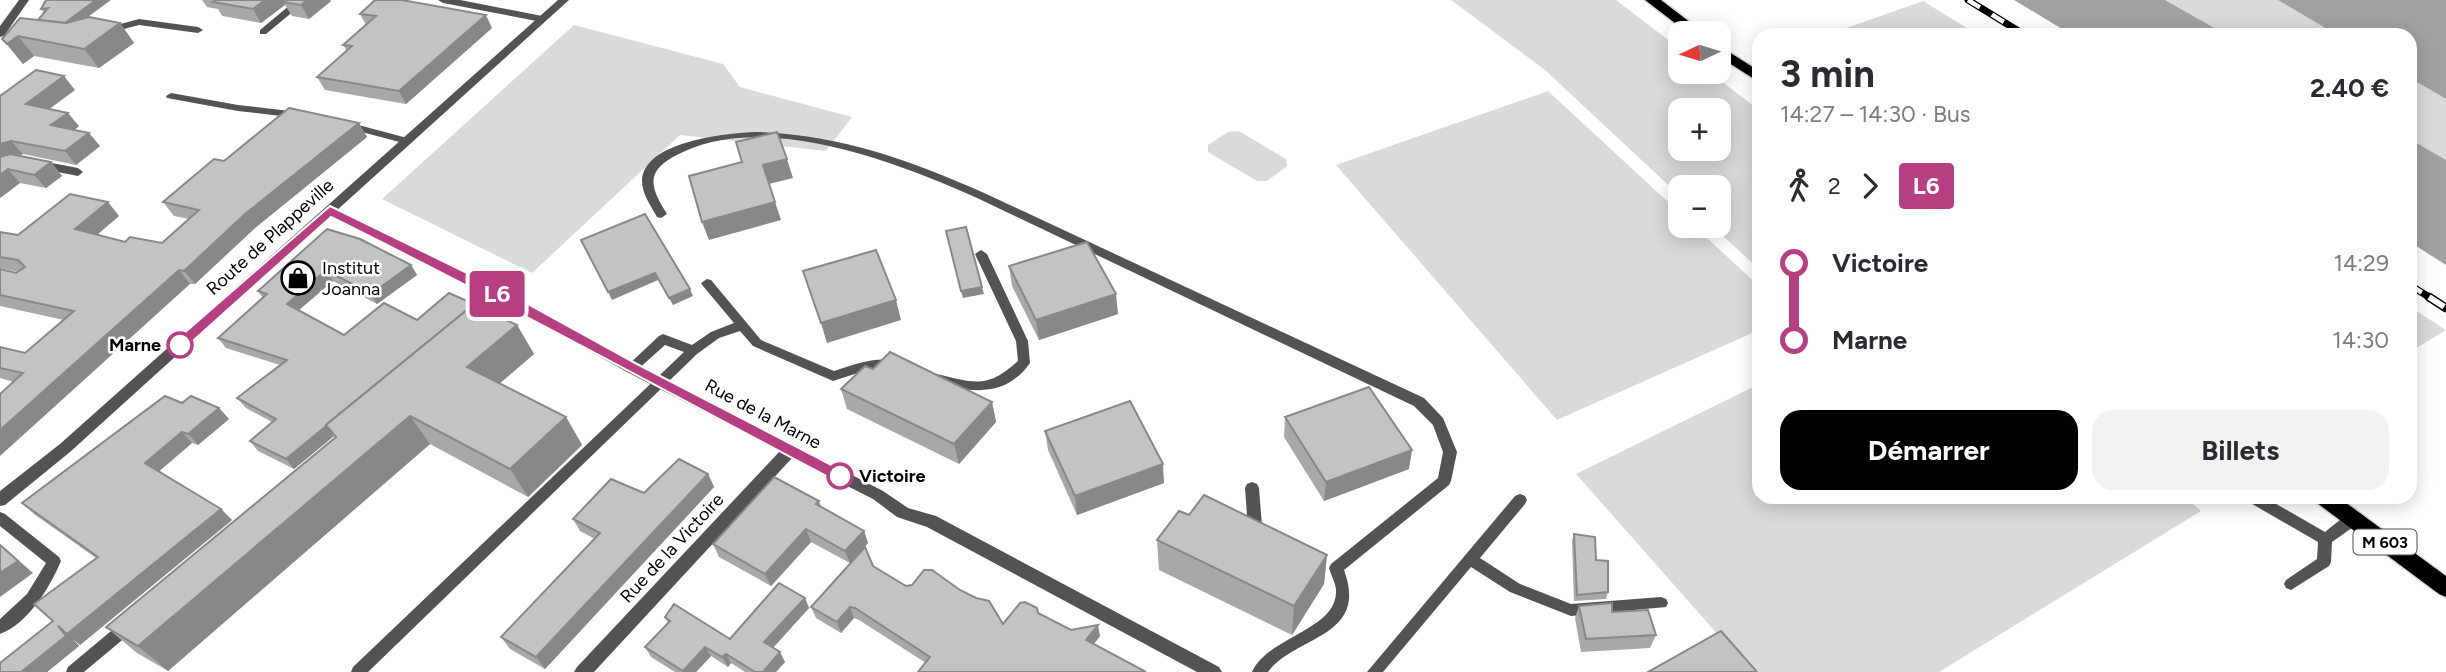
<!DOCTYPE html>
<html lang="fr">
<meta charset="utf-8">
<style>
body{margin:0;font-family:Figtree,sans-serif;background:#f2f2f3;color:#2b2b33;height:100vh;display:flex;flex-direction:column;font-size:26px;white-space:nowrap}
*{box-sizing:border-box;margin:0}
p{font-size:23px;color:#7c7c81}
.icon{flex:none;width:38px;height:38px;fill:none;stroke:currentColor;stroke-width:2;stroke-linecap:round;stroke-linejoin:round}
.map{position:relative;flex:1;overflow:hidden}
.sheet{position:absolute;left:1752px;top:28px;width:665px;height:476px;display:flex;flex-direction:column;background:#fff;border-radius:21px;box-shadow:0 4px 18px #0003}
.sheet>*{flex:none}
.badge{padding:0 14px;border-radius:5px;font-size:24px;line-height:46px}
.needle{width:46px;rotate:266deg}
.tools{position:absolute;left:1668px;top:21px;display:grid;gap:14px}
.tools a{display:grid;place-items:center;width:63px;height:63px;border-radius:14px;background:#fff;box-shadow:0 4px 18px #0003;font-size:35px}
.map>.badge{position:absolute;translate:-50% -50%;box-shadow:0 0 0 4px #fff}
.legs{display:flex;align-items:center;gap:10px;height:77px;padding:0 28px;font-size:23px}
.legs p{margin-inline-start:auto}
.overview{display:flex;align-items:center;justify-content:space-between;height:119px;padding:0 28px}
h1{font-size:38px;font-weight:700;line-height:52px}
.cta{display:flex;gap:14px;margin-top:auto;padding:14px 28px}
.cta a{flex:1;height:80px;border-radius:21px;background:#000;color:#fff;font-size:28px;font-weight:700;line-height:80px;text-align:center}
.cta a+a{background:#f2f2f3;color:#2b2b33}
ul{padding:0 28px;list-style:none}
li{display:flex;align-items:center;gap:24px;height:77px;font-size:26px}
li i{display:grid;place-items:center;width:10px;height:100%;margin:0 9px;background:currentColor}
li i::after{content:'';width:18px;height:18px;margin:-9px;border:5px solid;border-radius:50%;background:#fff}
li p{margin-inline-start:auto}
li:first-child i{background:linear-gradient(#0000 50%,currentColor 0)}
li:last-child i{background:linear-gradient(currentColor 50%,#0000 0)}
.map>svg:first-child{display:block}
</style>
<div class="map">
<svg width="2446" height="672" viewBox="0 0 2446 672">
<rect width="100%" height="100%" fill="#fff"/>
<!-- green -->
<g fill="#dadada" fill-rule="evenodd">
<path d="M1451,0H1616L1680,49V72H1709L1759,110V269L1712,226H1718V187H1680V196L1545,70ZM1680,110H1718V149H1680Z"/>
<polygon points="2165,0 2278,0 2337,35 2227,35"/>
<polygon points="1923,1 1978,35 1843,35 1838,31"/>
<polygon points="574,25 723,64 740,87 852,117 826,151 680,135 532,273 382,199"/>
<polygon points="2410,78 2446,99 2446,160 2410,139"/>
<polygon points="1548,91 1680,213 1680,226 1694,226 1759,286 1759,330 1557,420 1336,165"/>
<polygon points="1239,131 1286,159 1287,166 1267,181 1257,181 1208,152 1208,145 1228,132"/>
<polygon points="2410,307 2446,330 2410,352"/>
<polygon points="1759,384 1759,497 2185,497 2201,511 1939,672 1751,672 1576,474"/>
</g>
<!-- water -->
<g fill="#a1a1a1">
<polygon points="2014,0 2165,0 2227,35 2072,35"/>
<polygon points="2278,0 2446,0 2446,99 2410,78 2410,35 2337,35"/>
<polygon points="2410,139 2446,160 2446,265 2410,242"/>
</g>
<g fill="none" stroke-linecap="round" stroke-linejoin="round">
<defs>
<g id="primary">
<polygon points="1645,0 1661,0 1704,33 1688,33"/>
<polygon points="1718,45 1759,71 1759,82 1718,56"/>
<polygon points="2314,497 2338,497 2446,576 2446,597 2439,594 2317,503"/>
</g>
</defs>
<!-- primary casing -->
<use href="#primary" stroke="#dbdbdb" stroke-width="3"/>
<!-- service -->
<g fill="#535353" fill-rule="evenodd">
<polygon points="296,0 307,0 266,34 260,34 260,30"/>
<polygon points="139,19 198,27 203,30 198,33 139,25 105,34 100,31 102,29"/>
<polygon points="171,93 238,105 298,112 303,115 298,118 238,111 167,98 166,96"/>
<polygon points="347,122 411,139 412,141 407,144 343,127 342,125 343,123"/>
<path d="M756,132C837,134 910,160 982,192L1424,398L1443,418L1457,452L1451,481L1449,485L1344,570C1369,638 1296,635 1268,672H1252C1268,636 1339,630 1336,589C1335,582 1331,575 1329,568L1331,564L1438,478L1443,452L1433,425L1414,406L975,197C893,161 759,108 673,157C644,173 652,190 667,214L661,218L657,217C651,206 642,194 642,181C643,141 728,133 756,132Z"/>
<polygon points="41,161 78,168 83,172 78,176 37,168 36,165"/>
<path d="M981,250L987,254L1028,341L1030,363C1005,398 973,392 937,384L933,382L931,379L933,376L937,374C975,383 987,389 1018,361L1016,341L975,254Z"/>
<path d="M707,279L711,280L761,340L834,371C855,364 876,356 898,361L900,364L898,367L867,370L833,381L753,346L740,331L719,338L697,354L368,672H351L353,667L684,352L665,345L636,371H628L626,368L628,365L659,336L663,334L692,345L711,332L734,323L703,286L701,283Z"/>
<polygon points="515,299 519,300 521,303 519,306 490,330 482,330 480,327 482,324 511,300"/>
<polygon points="1252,482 1257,484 1259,488 1262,526 1267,532 1265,536 1260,538 1250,533 1248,529 1245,488 1247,484"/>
<polygon points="1520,494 1525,496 1527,500 1525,504 1480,558 1520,584 1571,604 1661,597 1666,599 1668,603 1666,607 1571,616 1510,592 1471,567 1383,672 1367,672 1515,496"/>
<path d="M2245,497H2264L2325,532C2334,525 2347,512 2359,515L2361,519L2359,523L2332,542L2331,562L2329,566L2291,590L2286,588L2284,584L2286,580L2317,559L2318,542L2247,501Z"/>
<path d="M0,512L5,514L59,557L61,561C50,587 28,624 0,634V619L27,594L46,563L0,526Z"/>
<polygon points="128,620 133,621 135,626 133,631 84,672 66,672 68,667 123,621"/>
</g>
<!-- minor -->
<g fill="#535353" fill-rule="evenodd">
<polygon points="19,0 29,0 4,36 0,37 0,26"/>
<polygon points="438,0 460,0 542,16 548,19 542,22 443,3"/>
<polygon points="330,207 510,295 637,364 883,491 908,508 936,516 1219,667 1222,672 1197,672 927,527 897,517 873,499 792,458 594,672 574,672 577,667 780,451 627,372 500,301 325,214 324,211"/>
</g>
<!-- tertiary -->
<polygon fill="#535353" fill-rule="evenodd" points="558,0 569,0 70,452 5,505 0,506 0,491 60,444"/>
<!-- primary -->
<use href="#primary" fill="#000" fill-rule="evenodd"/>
<defs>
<g id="rail-far1">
<polyline points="1968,0 2025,35"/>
<polyline points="2410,285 2432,299"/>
</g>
<polyline id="rail" points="2429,297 2446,308"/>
</defs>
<!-- rail-far1 casing -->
<use href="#rail-far1" stroke="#000" stroke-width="7"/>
<!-- rail casing -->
<use href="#rail" stroke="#000" stroke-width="9"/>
<!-- rail-far1 -->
<use href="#rail-far1" stroke="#fff" stroke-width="4.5" stroke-dasharray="14" stroke-linecap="butt"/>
<!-- rail -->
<use href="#rail" stroke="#fff" stroke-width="6" stroke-dasharray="18" stroke-linecap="butt"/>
</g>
<!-- wall -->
<g fill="#a8a8a8">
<polygon points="46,0 87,18 120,23 134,43 99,68 34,56 23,64 2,39 38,20 44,13 41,9"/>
<polygon points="202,0 330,0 331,1 309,19 292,16 285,5 261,23 222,16 218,9 207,7"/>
<polygon points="360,14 492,28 406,104 325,90 317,77 347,51 343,45 366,25"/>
<polygon points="75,90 49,109 79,126 74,130 100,146 76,165 23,154 19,156 51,162 62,176 46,188 20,183 0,198 0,96"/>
<polygon points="359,123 367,137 255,228 195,284 190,284 14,382 0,378 0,347 25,353 64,320 0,306 0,269 16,273 18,272 0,268 0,232 18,235 119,216 97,235 125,242 162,243 189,219 174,216 163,202 224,161"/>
<polygon points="327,229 411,265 417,275 377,304 333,281 299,310 344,335 476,306 517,325 534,354 500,383 566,417 582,445 528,497 430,444 168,671 137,653 106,627 336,438 334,436 294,469 258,451 250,441 272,422 246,408 237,398 280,365 226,348 218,338 263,298 258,291"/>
<polygon points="1009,266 1118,314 1039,340 1012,286"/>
<polygon points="873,369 992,402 996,422 959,464 847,409 841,389"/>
<polygon points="182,403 219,408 229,419 198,445 192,443 159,471 221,509 232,520 80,645 73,639 79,646 47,672 0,672 53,621 96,558 34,514 22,503"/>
<polygon points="1285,417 1409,469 1324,501 1284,437"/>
<polygon points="1045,431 1164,483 1077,515 1048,450"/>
<polygon points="708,474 714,487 545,669 510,649 501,637 595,539 580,531 573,519 644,493"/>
<polygon points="819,501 822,508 864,531 868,543 850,563 811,542 771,586 719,557 713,544"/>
<polygon points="1189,515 1327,555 1324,584 1292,635 1159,570 1157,540"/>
<polygon points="1574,534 1596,560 1608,592 1606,599 1574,601 1572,541"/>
<polygon points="873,566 906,586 1003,624 1038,613 1071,630 1100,636 1094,644 926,663 859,620 854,618 841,633 816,618 811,607"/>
<polygon points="805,598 809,608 773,648 785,662 776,672 745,672 731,663 728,667 711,656 696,672 675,672 651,657 645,647 668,623 665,617 730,639"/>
<polygon points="1579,606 1656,635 1650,648 1581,652 1575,618"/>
</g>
<!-- shaded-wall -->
<g fill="#888">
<polygon points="96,0 111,0 70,30 64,23"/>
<polygon points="265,0 292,0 283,2 285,5 261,23 253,9"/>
<polygon points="307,0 330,0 331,1 309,19 301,5"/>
<polygon points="486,15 492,28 406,104 399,91"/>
<polygon points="120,23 134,43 99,68 84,49"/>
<polygon points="18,36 34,56 23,64 7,44"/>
<polygon points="64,76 75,90 37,118 26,104"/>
<polygon points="68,113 79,126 63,139 51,125"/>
<polygon points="359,123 367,137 255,228 195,284 184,271 245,214"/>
<polygon points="89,133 100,146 76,165 65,151"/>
<polygon points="11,141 23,154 0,161 0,144"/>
<polygon points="787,159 793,178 769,184 763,165"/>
<polygon points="51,162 62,176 46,188 34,175"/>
<polygon points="8,169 20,183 0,198 0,175"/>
<polygon points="108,202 119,216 87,243 75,229"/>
<polygon points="775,202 781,220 709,240 702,222"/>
<polygon points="411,265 417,275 377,304 371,294"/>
<polygon points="179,270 190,284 0,456 0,430"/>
<polygon points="326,270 333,281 294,314 287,304"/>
<polygon points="655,273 658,280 612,300 608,292"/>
<polygon points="982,287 984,294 963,298 961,291"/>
<polygon points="690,289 693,296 673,305 669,298"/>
<polygon points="1116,294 1118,314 1039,340 1036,320"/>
<polygon points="896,300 901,320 827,343 821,323"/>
<polygon points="517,325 534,354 485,396 467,367"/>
<polygon points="992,402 996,422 959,464 954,444"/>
<polygon points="219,408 229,419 198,445 188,434"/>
<polygon points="410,416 430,444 168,671 138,646"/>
<polygon points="566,417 582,445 528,497 510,469"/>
<polygon points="326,426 334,436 294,469 286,459"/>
<polygon points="182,432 192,443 156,474 145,463"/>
<polygon points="1412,450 1409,469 1324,501 1326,482"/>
<polygon points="1163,464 1164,483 1077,515 1075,496"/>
<polygon points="708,474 714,487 545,669 536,657"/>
<polygon points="221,509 232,520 80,645 73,639 79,646 47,672 21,672 58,626"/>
<polygon points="806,529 811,542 771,586 765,574"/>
<polygon points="864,531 868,543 850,563 845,551"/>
<polygon points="0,544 33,573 0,597"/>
<polygon points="1327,555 1324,584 1292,635 1294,606"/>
<polygon points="805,598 809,608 769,652 764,642"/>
<polygon points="850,607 854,618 841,633 837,622"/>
<polygon points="1098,625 1100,636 1088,651 1086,640"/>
<polygon points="705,647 711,656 696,672 683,672 683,671"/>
<polygon points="780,652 785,662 776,672 763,672"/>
<polygon points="726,654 731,663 728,667 722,657"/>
</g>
<!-- building -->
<g fill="#c3c3c3" stroke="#888" stroke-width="2">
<polygon points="46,0 96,0 65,23 38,20 48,8 41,9"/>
<polygon points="216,0 265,0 253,9 213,2"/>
<polygon points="286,0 307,0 301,5 283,2"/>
<polygon points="375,0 402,0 486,15 399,91 317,77 352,46 343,45 376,16 360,14"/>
<polygon points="89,17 120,23 84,49 18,36 7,44 2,39 20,18 66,23"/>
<polygon points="36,70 64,76 26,104 68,113 51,125 89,133 65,151 11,141 0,144 0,96"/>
<polygon points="289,108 359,123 245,214 184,271 179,270 0,430 0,394 23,373 0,368 0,347 25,353 74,311 0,295 0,269 16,273 25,267 18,260 0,257 0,232 18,235 70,194 108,202 75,229 125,242 130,237 162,243 199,210 163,202 214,159 224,161"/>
<polygon points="777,132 787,159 763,165 775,202 702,222 689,176 742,162 736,142"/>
<polygon points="10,154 51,162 34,175 8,169 0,175 0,157"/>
<polygon points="645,214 690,289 669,298 655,273 608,292 581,240"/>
<polygon points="966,227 982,287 961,291 946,231"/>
<polygon points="327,229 360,239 411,265 371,294 326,270 287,304 344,335 384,303 417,320 449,293 476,305 473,305 326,425 330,430 326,426 286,459 250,441 276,419 237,398 287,360 218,338 267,294 258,291"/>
<polygon points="1087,242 1116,294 1036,320 1009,266"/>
<polygon points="876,250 896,300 821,323 803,271"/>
<polygon points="473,305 517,325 467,367 566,417 510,469 410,416 138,646 106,627 336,437 326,425"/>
<polygon points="890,352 992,402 954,444 841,389 865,366 873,369"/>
<polygon points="1369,387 1412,450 1326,482 1285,417"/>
<polygon points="165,396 182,403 191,396 219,408 188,434 182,432 145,463 221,509 67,634 58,626 66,636 21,672 0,672 0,663 53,621 34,604 98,557 22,503"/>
<polygon points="1130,401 1163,464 1075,496 1045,431"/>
<polygon points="679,459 708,474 536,657 501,637 600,533 573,519 611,479 644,493"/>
<polygon points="774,477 819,501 816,504 864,531 845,551 806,529 765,574 713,544"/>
<polygon points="1204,495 1327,555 1294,606 1157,540 1179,511 1189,515"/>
<polygon points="1574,534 1595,537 1596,560 1608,561 1608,592 1577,595"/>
<polygon points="0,545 18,561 0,573"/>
<polygon points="865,547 873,566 906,586 912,585 924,570 932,570 960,590 976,598 989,601 1003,624 1020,603 1025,602 1037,608 1038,613 1071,630 1098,625 1086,640 1146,672 918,672 930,657 855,608 850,607 837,622 811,607"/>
<polygon points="779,583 805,598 764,642 780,652 763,672 755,672 726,654 722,657 705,647 683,671 645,647 670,621 665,617 674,604 730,639"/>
<polygon points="1612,603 1612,612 1648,610 1656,635 1586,639 1579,606"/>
<polygon points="1721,631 1757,672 1648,672"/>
</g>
<!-- line-1 -->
<path fill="#b63f82" stroke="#fff" stroke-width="2" d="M330,206L510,294L637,364L845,472L847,476L845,480H834C667,392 501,301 331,217L185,348H175V341Z"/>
<!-- icons -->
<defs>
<symbol id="shop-ring" viewBox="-11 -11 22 22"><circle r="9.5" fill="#fff" stroke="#000" stroke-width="1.5"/><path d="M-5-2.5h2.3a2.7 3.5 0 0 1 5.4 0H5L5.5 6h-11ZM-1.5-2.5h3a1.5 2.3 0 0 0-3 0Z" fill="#000"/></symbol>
</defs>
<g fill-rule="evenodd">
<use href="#shop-ring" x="279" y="259" width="38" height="38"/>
</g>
<!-- markers -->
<g fill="#fff" stroke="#b63f82" stroke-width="3.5">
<circle cx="180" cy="345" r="12"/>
<circle cx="840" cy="476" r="12"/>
</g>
<g text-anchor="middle" stroke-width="5" stroke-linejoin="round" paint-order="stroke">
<!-- shield labels -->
<rect fill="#fff" stroke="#4c4c4c" stroke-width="2" x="2353.5" y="529.5" width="63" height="25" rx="5"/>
<g font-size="16" font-weight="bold" fill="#000">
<text x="2385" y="548">M 603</text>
</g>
<!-- street labels -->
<g font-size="18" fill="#000" stroke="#fff">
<text transform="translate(270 237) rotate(-42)" y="6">Route de Plappeville</text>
<text transform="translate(763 414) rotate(28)" y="6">Rue de la Marne</text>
<text transform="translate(672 548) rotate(-47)" y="6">Rue de la Victoire</text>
</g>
<!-- poi labels -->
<g font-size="18" fill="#000" stroke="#fff" text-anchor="start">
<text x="322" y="274">Institut<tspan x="322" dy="21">Joanna</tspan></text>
</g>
<!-- stop labels -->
<g font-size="18" font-weight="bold" fill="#000" stroke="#fff" text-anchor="end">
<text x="161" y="351">Marne</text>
<text x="859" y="482" text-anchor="start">Victoire</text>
</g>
</g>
</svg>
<div class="tools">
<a><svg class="needle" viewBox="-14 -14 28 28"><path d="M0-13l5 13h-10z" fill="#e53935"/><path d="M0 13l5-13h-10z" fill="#7c7c81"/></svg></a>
<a>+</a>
<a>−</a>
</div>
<b class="badge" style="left:497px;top:294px;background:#b63f82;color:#fff">L6</b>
<section class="sheet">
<div class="overview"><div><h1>3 min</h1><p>14:27 – 14:30 · Bus</p></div><b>2.40 €</b></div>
<div class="legs"><svg class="icon" aria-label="walk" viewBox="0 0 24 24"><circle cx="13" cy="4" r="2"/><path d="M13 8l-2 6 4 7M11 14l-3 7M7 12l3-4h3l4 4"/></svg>2<svg class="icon" aria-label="forward" viewBox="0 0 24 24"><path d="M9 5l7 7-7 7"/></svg><b class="badge" style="background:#b63f82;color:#fff">L6</b></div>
<ul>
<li><i style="color:#b63f82"></i><b>Victoire</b><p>14:29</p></li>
<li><i style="color:#b63f82"></i><b>Marne</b><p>14:30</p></li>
</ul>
<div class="cta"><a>Démarrer</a><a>Billets</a></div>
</section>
</div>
